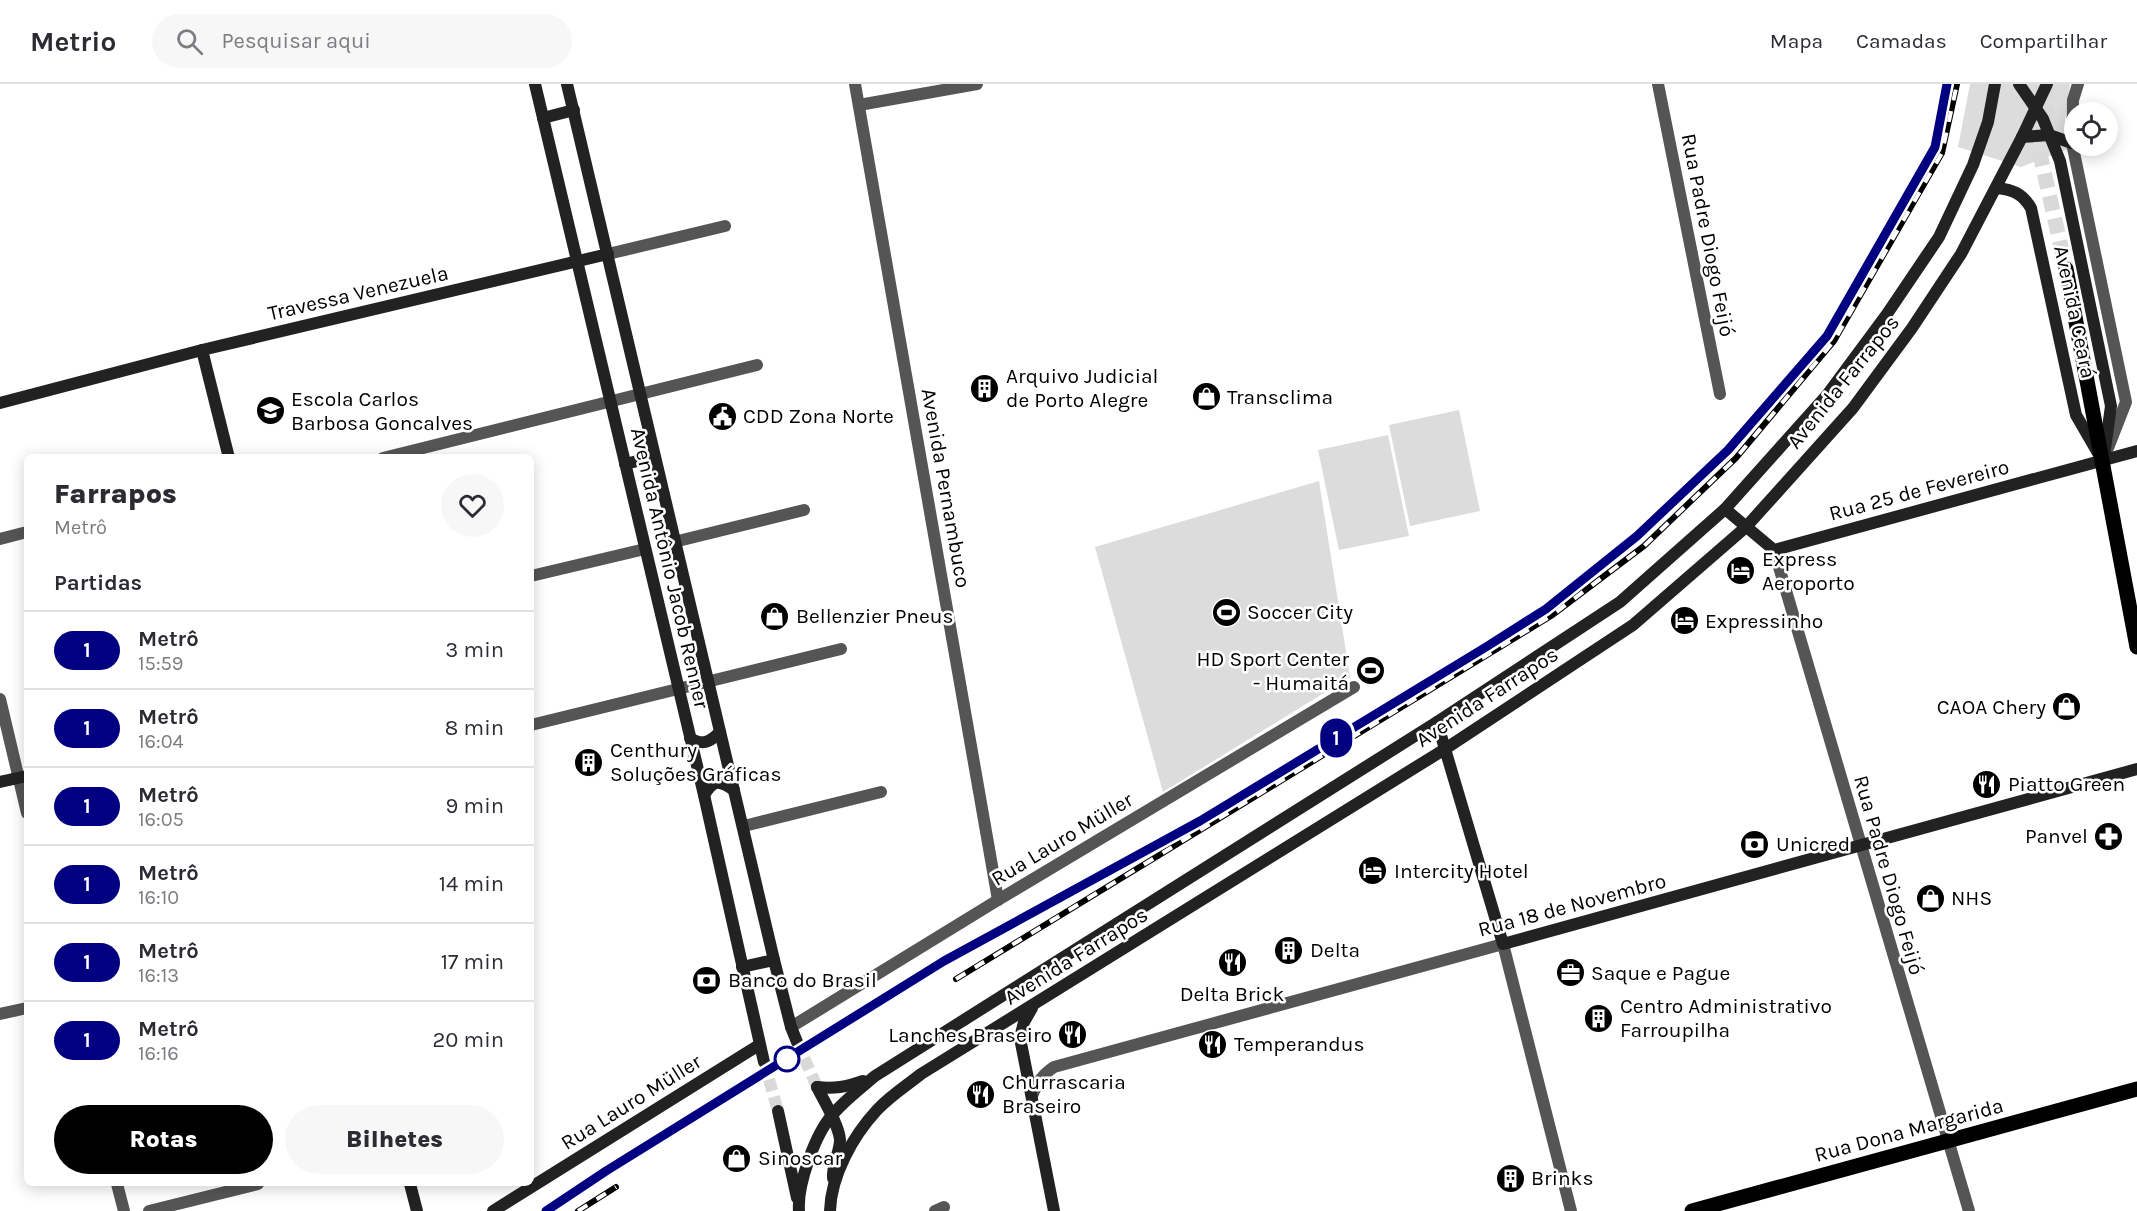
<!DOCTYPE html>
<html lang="pt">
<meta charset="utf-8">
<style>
body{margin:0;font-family:Karla,sans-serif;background:#f7f7f7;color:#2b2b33;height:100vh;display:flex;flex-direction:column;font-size:22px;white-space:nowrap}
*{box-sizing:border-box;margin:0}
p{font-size:20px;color:#7c7c81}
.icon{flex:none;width:33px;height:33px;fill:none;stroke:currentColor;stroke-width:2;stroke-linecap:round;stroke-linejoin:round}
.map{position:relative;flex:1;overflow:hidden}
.side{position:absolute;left:24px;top:370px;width:510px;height:732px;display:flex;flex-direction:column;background:#fff;border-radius:9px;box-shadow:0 3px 15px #0003}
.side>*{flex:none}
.badge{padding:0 12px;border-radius:20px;font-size:21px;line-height:39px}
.tools{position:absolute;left:2064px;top:18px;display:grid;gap:12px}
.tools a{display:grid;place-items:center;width:54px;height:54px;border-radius:50%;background:#fff;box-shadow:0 3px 15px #0003;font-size:30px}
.map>.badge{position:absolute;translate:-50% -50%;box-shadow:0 0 0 3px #fff}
h2{padding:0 30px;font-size:22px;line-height:54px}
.round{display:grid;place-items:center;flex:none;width:63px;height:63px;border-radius:32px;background:#f7f7f7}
.overview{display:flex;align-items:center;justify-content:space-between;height:102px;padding:0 30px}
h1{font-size:28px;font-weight:800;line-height:45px}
.primary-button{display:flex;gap:12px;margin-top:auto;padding:12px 30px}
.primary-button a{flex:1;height:69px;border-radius:36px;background:#000;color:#fff;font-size:24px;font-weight:800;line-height:69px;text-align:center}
.primary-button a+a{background:#f7f7f7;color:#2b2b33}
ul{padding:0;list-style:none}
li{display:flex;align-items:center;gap:18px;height:78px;padding:0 30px;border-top:2px solid #e1e1e2}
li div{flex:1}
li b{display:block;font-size:22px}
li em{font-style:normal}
li .badge{min-width:66px;font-weight:700;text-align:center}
header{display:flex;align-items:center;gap:36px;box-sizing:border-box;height:84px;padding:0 30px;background:#fff;border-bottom:2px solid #e1e1e2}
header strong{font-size:28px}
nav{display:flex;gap:33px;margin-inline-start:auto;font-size:21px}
.search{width:420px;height:54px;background:#f7f7f7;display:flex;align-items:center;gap:15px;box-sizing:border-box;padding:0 21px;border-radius:33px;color:#7c7c81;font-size:22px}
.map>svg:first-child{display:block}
</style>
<header>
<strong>Metrio</strong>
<div class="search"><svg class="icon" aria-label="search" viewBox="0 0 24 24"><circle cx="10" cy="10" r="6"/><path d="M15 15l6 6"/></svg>Pesquisar aqui</div>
<nav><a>Mapa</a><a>Camadas</a><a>Compartilhar</a></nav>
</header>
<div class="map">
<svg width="2137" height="1127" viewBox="0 0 2137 1127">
<rect width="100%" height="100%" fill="#fff"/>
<!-- green -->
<g fill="#dcdcdc">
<polygon points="1970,0 2070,0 2065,34 2068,65 2021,83 1958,63"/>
<polygon points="1459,326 1480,427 1410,442 1389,341"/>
<polygon points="1388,351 1409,452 1339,466 1318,366"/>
<polygon points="1319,397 1350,593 1163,708 1095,463"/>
</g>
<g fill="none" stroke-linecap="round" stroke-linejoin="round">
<!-- secondary-tunnel -->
<g stroke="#d9d9d9" stroke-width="12" stroke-dasharray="12 6" stroke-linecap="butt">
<polyline points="797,958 817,1003"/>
<polyline points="764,978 778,1027"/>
</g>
<!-- primary-tunnel -->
<polyline stroke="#d9d9d9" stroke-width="15" stroke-dasharray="15 8" stroke-linecap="butt" points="2042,0 2047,13 2047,26 2040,49 2040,70 2066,185"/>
<!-- street -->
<g stroke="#555" stroke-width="12">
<polyline points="855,0 998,816"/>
<polyline points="1658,0 1720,310"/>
<polyline points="2078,0 2073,16 2072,59 2126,318 2108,364"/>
<polyline points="859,21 977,0"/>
<polyline points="608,170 725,142"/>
<polyline points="383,374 757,281"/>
<polyline points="0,455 27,448"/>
<polyline points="674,458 804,426"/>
<polyline points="1774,466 1969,1127"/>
<polyline points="531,492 645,465"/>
<polyline points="0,615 27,729"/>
<polyline points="531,641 841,565"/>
<polyline points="744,742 881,708"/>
<polyline points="0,930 27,924"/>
<polyline points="791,943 998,816 1354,603"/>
<path d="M1032,1012C1037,999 1042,991 1054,983L1503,860L1571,1127"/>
<polyline points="117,1100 124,1127"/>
<polyline points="149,1127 258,1100"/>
<polyline points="935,1127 944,1123"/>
</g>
<!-- secondary -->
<g stroke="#222" stroke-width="12">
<polyline points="535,0 704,711 764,978"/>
<polyline points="567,0 774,876 791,943 797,958"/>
<polyline points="2019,0 2043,35 2060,77 2111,322 2104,372"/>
<polyline points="543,34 574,26"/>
<polyline points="2022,53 2049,51 2072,59"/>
<path d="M1997,104C2013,106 2022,109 2031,124L2076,331L2098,369"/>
<polyline points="202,266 229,374"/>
<polyline points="0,319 202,266 608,170"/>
<polyline points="625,380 654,373"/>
<polyline points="1725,425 1774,466 2137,367"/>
<polyline points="1437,638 1503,860 2137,685"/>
<path d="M690,654C703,662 710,658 720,648"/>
<polyline points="0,698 27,692"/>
<path d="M704,711C714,695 719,696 734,706"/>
<polyline points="742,883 774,876"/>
<polyline points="1032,924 1024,938 1020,954 1054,1127"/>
<path d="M817,1003C824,1017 839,1041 840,1056C840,1068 832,1080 833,1094"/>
<path d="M817,1003C834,1005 846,1003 863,997"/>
<polyline points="778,1027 797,1114"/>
<polyline points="410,1100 417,1127"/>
<polyline points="493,1127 759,961"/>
<path d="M799,1127C797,1101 815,1050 833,1030C845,1016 861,1004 875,992L1437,638L1620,518L1725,425L1827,311L1887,230L1939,153L1973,81L1988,38L1995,0"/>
<path d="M830,1127C831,1091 853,1052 877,1026C890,1012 906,1002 921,990L1445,665L1633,541L1746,443L1853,324L1912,244L1961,170L2022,53L2047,0"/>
</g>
<!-- primary -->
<g stroke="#000" stroke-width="15">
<polyline points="2066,185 2137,563"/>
<polyline points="1692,1127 2137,1005"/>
</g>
<defs>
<g id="rail">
<polyline points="1940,37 1947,0"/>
<polyline points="1535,532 1637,452 1728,366 1818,262"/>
<polyline points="944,877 1202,736"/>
<polyline points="956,895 1551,532 1644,462 1736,374 1834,257 1942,69 1957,0"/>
<polyline points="546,1127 606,1087"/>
<polyline points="578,1127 616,1103"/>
</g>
</defs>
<!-- rail casing -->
<use href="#rail" stroke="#000" stroke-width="6"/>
<!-- rail -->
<use href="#rail" stroke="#fff" stroke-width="4" stroke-dasharray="11" stroke-linecap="butt"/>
</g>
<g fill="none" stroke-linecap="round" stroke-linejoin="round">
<defs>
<polyline id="line" points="546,1127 606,1087 944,877 1200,737 1486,563 1546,525 1637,452 1728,366 1827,252 1935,63 1947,0"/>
</defs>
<!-- line casing -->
<use href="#line" stroke="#fff" stroke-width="14"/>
<!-- line -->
<use href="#line" stroke="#000080" stroke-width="9"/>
</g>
<!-- icons -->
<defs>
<symbol id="building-disc" viewBox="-11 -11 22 22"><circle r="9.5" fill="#000" stroke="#fff"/><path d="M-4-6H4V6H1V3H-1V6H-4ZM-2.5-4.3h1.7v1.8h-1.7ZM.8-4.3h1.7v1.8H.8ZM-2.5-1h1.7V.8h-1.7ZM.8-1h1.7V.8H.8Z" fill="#fff"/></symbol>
<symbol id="shop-disc" viewBox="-11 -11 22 22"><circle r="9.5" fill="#000" stroke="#fff"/><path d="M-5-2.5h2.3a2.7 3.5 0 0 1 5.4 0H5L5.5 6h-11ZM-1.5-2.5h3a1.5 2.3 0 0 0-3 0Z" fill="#fff"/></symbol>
<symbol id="school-disc" viewBox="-11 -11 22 22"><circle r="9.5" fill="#000" stroke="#fff"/><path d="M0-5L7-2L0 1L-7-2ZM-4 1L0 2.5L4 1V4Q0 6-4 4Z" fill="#fff"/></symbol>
<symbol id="civic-disc" viewBox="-11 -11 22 22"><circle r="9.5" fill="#000" stroke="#fff"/><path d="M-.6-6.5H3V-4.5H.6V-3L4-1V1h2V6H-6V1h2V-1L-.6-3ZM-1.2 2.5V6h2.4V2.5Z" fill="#fff"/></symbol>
<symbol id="hotel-disc" viewBox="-11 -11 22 22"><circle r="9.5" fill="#000" stroke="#fff"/><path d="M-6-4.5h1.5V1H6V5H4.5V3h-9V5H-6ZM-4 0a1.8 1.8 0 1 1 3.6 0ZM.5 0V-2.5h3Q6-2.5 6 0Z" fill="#fff"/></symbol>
<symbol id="stadium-disc" viewBox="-11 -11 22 22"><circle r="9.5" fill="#000" stroke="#fff"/><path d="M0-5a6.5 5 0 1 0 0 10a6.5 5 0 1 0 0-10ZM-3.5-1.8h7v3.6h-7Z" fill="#fff"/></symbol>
<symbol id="restaurant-disc" viewBox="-11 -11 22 22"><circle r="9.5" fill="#000" stroke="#fff"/><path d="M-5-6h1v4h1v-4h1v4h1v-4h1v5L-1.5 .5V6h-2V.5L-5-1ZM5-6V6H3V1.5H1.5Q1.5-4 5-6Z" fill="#fff"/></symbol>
<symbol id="pharmacy-disc" viewBox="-11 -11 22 22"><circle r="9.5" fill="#000" stroke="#fff"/><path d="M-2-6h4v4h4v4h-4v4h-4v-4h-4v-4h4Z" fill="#fff"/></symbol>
<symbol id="bank-disc" viewBox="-11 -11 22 22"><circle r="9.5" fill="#000" stroke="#fff"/><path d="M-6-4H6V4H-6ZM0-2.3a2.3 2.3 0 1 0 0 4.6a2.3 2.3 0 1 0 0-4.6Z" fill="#fff"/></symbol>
<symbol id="office-disc" viewBox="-11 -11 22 22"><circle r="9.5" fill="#000" stroke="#fff"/><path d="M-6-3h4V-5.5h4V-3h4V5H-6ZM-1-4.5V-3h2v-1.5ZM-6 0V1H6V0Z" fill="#fff"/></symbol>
</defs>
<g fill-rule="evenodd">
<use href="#building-disc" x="968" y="288" width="33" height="33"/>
<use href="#shop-disc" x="1190" y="296" width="33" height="33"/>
<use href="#school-disc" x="254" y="310" width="33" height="33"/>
<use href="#civic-disc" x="706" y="316" width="33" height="33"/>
<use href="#hotel-disc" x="1724" y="470" width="33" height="33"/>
<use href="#stadium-disc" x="1210" y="512" width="33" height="33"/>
<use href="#shop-disc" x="758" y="516" width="33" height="33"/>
<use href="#hotel-disc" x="1668" y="520" width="33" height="33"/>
<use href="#stadium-disc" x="1354" y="570" width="33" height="33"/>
<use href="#shop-disc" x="2050" y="606" width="33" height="33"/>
<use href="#building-disc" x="572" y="662" width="33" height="33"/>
<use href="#restaurant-disc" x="1970" y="684" width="33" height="33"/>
<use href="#pharmacy-disc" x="2092" y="736" width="33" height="33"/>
<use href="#bank-disc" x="1738" y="744" width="33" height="33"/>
<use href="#hotel-disc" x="1356" y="770" width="33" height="33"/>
<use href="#shop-disc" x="1914" y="798" width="33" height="33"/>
<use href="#building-disc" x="1272" y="850" width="33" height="33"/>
<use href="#restaurant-disc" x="1216" y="862" width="33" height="33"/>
<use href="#office-disc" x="1554" y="872" width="33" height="33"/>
<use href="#bank-disc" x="690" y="880" width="33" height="33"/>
<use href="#building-disc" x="1582" y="918" width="33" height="33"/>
<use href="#restaurant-disc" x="1056" y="934" width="33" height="33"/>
<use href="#restaurant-disc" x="1196" y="944" width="33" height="33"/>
<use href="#restaurant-disc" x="964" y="994" width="33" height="33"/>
<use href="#shop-disc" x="720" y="1058" width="33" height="33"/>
<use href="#building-disc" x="1494" y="1078" width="33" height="33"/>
</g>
<!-- markers -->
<circle fill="#fff" stroke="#000080" stroke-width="3" cx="787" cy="975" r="12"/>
<g text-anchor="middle" stroke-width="5" stroke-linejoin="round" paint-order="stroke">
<!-- street labels -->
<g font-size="21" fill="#000" stroke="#fff">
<text transform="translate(1708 151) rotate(79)" y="7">Rua Padre Diogo Feijó</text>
<text transform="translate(358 209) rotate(-13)" y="7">Travessa Venezuela</text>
<text transform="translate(2075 228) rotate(78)" y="7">Avenida Ceará</text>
<text transform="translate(1843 298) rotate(-51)" y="7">Avenida Farrapos</text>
<text transform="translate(946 404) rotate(80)" y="7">Avenida Pernambuco</text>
<text transform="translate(1919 406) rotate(-15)" y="7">Rua 25 de Fevereiro</text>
<text transform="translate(670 484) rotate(77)" y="7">Avenida Antônio Jacob Renner</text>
<text transform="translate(1487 613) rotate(-33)" y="7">Avenida Farrapos</text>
<text transform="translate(1062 755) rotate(-31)" y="7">Rua Lauro Müller</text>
<text transform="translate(1889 791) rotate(74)" y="7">Rua Padre Diogo Feijó</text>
<text transform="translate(1572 821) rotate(-15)" y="7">Rua 18 de Novembro</text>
<text transform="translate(1076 872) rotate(-32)" y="7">Avenida Farrapos</text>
<text transform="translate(631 1018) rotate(-32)" y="7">Rua Lauro Müller</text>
<text transform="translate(1909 1046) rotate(-15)" y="7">Rua Dona Margarida</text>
</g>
<!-- poi labels -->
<g font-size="21" fill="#000" stroke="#fff" text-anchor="start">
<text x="1006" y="299">Arquivo Judicial<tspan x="1006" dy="24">de Porto Alegre</tspan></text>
<text x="1227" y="320">Transclima</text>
<text x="291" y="322">Escola Carlos<tspan x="291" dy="24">Barbosa Goncalves</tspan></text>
<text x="743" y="339">CDD Zona Norte</text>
<text x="1762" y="482">Express<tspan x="1762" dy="24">Aeroporto</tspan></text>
<text x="1247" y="535">Soccer City</text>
<text x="796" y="539">Bellenzier Pneus</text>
<text x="1705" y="544">Expressinho</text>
<text x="1349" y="582" text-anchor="end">HD Sport Center<tspan x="1349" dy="24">- Humaitá</tspan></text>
<text x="2046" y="630" text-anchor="end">CAOA Chery</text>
<text x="610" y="673">Centhury<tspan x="610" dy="24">Soluções Gráficas</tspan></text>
<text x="2008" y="707">Piatto Green</text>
<text x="2088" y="759" text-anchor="end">Panvel</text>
<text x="1776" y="767">Unicred</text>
<text x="1394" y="794">Intercity Hotel</text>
<text x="1951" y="821">NHS</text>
<text x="1310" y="873">Delta</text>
<text x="1591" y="896">Saque e Pague</text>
<text x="728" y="903">Banco do Brasil</text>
<text x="1232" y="917" text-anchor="middle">Delta Brick</text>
<text x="1620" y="929">Centro Administrativo<tspan x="1620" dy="24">Farroupilha</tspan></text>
<text x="1052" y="958" text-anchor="end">Lanches Braseiro</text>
<text x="1234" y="967">Temperandus</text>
<text x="1002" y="1005">Churrascaria<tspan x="1002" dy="24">Braseiro</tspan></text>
<text x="758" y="1081">Sinoscar</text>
<text x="1531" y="1101">Brinks</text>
</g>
</g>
</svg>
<div class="tools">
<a><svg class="icon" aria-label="locate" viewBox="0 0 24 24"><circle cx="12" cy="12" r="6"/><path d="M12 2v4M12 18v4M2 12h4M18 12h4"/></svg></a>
</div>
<b class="badge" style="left:1336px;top:654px;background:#000080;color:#fff">1</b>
<section class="side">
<div class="overview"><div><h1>Farrapos</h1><p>Metrô</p></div><a class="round"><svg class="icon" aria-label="heart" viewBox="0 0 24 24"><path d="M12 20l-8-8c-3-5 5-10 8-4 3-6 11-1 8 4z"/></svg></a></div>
<h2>Partidas</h2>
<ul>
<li><span class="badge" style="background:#000080;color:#fff">1</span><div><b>Metrô</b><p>15:59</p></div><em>3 min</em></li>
<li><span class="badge" style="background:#000080;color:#fff">1</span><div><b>Metrô</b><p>16:04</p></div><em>8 min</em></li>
<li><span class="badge" style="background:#000080;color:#fff">1</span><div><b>Metrô</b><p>16:05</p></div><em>9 min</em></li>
<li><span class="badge" style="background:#000080;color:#fff">1</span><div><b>Metrô</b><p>16:10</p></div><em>14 min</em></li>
<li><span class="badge" style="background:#000080;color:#fff">1</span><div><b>Metrô</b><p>16:13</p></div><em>17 min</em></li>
<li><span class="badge" style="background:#000080;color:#fff">1</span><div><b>Metrô</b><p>16:16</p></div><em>20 min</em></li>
</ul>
<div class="primary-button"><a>Rotas</a><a>Bilhetes</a></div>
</section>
</div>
